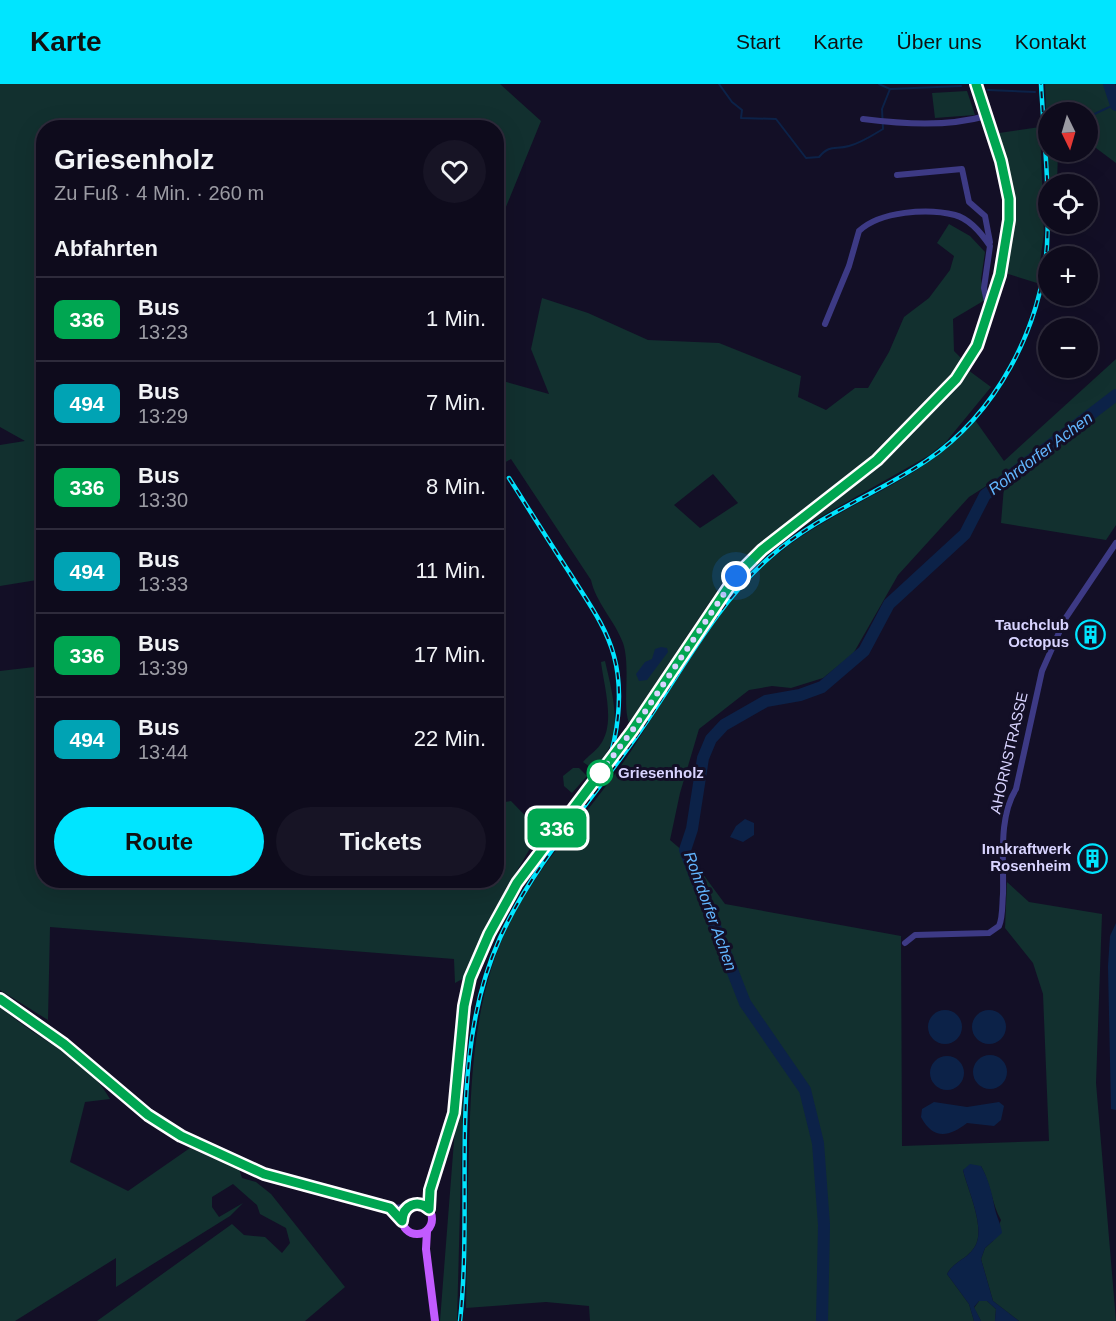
<!DOCTYPE html>
<html lang="de">
<meta charset="utf-8">
<style>
body{margin:0;font-family:Helvetica,sans-serif;background:#171425;color:#f1f3f6;height:100vh;display:flex;flex-direction:column;font-size:22px;white-space:nowrap}
*{box-sizing:border-box;margin:0}
p{font-size:20px;color:#9b9ba3}
.icon{flex:none;width:33px;height:33px;fill:none;stroke:currentColor;stroke-width:2;stroke-linecap:round;stroke-linejoin:round}
.map{position:relative;flex:1;overflow:hidden}
.details{position:absolute;left:36px;top:36px;width:468px;height:768px;display:flex;flex-direction:column;background:#0e0b1c;border-radius:24px;box-shadow:0 6px 24px #0002,0 0 0 2px #2e2b3b}
.details>*{flex:none}
.badge{padding:0 12px;border-radius:9px;font-size:21px;line-height:39px}
.needle{width:39px;rotate:175deg}
.fabs{position:absolute;left:1038px;top:18px;display:grid;gap:12px}
.fabs a{display:grid;place-items:center;width:60px;height:60px;border-radius:50%;background:#0e0b1c;box-shadow:0 6px 24px #0002,0 0 0 2px #2e2b3b;font-size:30px}
.you{position:absolute;width:30px;height:30px;margin:-15px;border:4px solid #fff;border-radius:50%;background:#1a73e8;box-shadow:0 0 0 9px #1a73e833}
.map>.badge{position:absolute;translate:-50% -50%;box-shadow:0 0 0 3px #fff}
h2{padding:0 18px;font-size:22px;line-height:54px}
.round{display:grid;place-items:center;flex:none;width:63px;height:63px;border-radius:32px;background:#171425}
.headline{display:flex;align-items:center;justify-content:space-between;height:102px;padding:0 18px}
h1{font-size:28px;font-weight:700;line-height:45px}
.cta{display:flex;gap:12px;margin-top:auto;padding:12px 18px}
.cta a{flex:1;height:69px;border-radius:36px;background:#00e5ff;color:#111;font-size:24px;font-weight:700;line-height:69px;text-align:center}
.cta a+a{background:#171425;color:#f1f3f6}
ul{padding:0;list-style:none}
li{display:flex;align-items:center;gap:18px;height:84px;padding:0 18px;border-top:2px solid #2e2b3b}
li div{flex:1}
li b{display:block;font-size:22px}
li em{font-style:normal}
li .badge{min-width:66px;font-weight:700;text-align:center}
header{display:flex;align-items:center;gap:36px;box-sizing:border-box;height:84px;padding:0 30px;background:#00e5ff;color:#111}
header strong{font-size:28px}
nav{display:flex;gap:33px;margin-inline-start:auto;font-size:21px}
.map>svg:first-child{display:block}
</style>
<header>
<strong>Karte</strong>
<nav><a>Start</a><a>Karte</a><a>Über uns</a><a>Kontakt</a></nav>
</header>
<div class="map">
<svg width="1116" height="1237" viewBox="0 0 1116 1237">
<rect width="100%" height="100%" fill="#130f26"/>
<!-- green -->
<g fill="#12302f" fill-rule="evenodd">
<polygon points="0,0 500,0 541,37 497,145 496,44 44,44 43,495 0,502 0,361 25,357 0,343"/>
<polygon points="1045,0 1104,0 1116,25 1116,79 1088,58 1088,28 1048,28 1048,68 1058,68 1057,100 1049,100"/>
<polygon points="967,7 975,31 935,34 932,9"/>
<polygon points="1040,43 1044,150 1037,199 1005,189 1013,118 999,49"/>
<path d="M949,140L970,152L985,168L981,195L985,216L953,235L954,267L964,277L871,372L755,463L729,489L629,639C622,621 631,583 623,559C615,537 596,519 591,496L511,375L497,383L496,295L549,310L531,265L542,214L588,229L648,256L719,259L801,292L798,313L826,326L855,304H868L889,268L904,233L929,214L950,186L954,172L937,159ZM713,390L738,419L700,444L674,421Z"/>
<path d="M1116,275V441L1106,456L1001,439L1005,390L969,413L898,491L853,570L823,594L791,604L772,602L749,606L699,645L680,709L670,756L691,774L725,820L901,852L902,1062L1049,1057L1043,910L1033,879L1005,844L1007,798L1029,818L1102,830L1096,999L1116,1237H1019L993,1217L981,1175L985,1164L993,1157L1001,1136C992,1121 991,1100 981,1082L963,1086C968,1107 987,1146 974,1164C966,1176 954,1177 947,1190L969,1220L974,1237H590L589,1222L546,1218L466,1224C467,1172 467,1119 469,1066C471,985 475,905 513,832C545,772 594,723 631,667C674,601 712,526 773,474C835,420 921,401 975,336L1004,377Z"/>
<polygon points="968,286 991,303 945,359 928,372 794,448 869,389"/>
<path d="M605,577C611,603 622,642 608,666C604,673 598,679 593,685L583,678C588,672 596,667 600,661C616,640 604,603 601,578Z"/>
<polygon points="43,582 44,796 496,796 497,719 511,717 540,747 487,839 466,893 455,899 454,875 50,843 48,936 0,906 0,587"/>
<polygon points="573,684 579,684 587,692 572,709 564,702 563,692"/>
<path d="M0,922C34,955 87,973 110,1015L85,1018L70,1078L128,1107L190,1064L239,1085L242,1094L256,1098L271,1110L345,1203L305,1237H97L232,1140L244,1151L265,1153L282,1169L290,1159L286,1144L260,1130L257,1121L233,1100L212,1113V1123L219,1133L243,1119L230,1132L116,1203V1174L15,1237H0Z"/>
<polygon points="464,976 457,1237 440,1237 455,1044"/>
<polygon points="979,1217 987,1217 996,1225 995,1237 981,1237 974,1224"/>
</g>
<!-- water -->
<g fill="#0c2248">
<polygon points="661,563 667,564 668,568 647,596 639,597 636,590 645,578 652,575 655,565"/>
<polygon points="745,735 754,739 754,751 743,758 730,753 736,742"/>
<polygon points="1116,839 1116,1032 1116,1026 1111,1025 1108,882 1110,852"/>
<circle cx="945" cy="943" r="17"/>
<circle cx="989" cy="943" r="17"/>
<circle cx="990" cy="988" r="17"/>
<circle cx="947" cy="989" r="17"/>
<path d="M934,1018L967,1023L999,1018L1004,1022L1001,1036L994,1042L967,1039C949,1053 933,1056 921,1033L922,1025Z"/>
<path d="M970,1080L981,1082C989,1096 992,1110 995,1125C997,1134 1001,1140 1002,1149L985,1164L981,1175L993,1217L1019,1237H995L996,1225L987,1217H979L974,1223L981,1237H974L969,1220L947,1190C954,1177 966,1176 974,1164C987,1146 968,1107 963,1086Z"/>
</g>
<g fill="none" stroke-linecap="round" stroke-linejoin="round">
<!-- stream -->
<g stroke="#0c2248" stroke-width="2">
<path d="M719,0L732,18L742,26L741,34L776,35L806,74L819,73C830,60 835,66 849,62C861,59 873,51 883,45L882,25L890,5"/>
<polyline points="879,0 890,5 961,2"/>
<polyline points="988,6 1035,8"/>
<polyline points="1052,26 1065,28"/>
<polyline points="1088,33 1116,20"/>
</g>
<!-- river -->
<g stroke="#0c2248" stroke-width="12">
<polyline points="1109,0 1116,21"/>
<polyline points="822,1237 824,1141 818,1059 805,1006 745,919 685,766 692,745 703,674 711,655 724,641 766,617 800,611 822,603 864,567 889,520 965,450 985,411 1116,311"/>
</g>
<!-- minor -->
<g stroke="#3d3a85" stroke-width="6">
<path d="M863,35C903,40 947,43 986,32"/>
<polyline points="897,91 962,85 969,118 985,132 990,158"/>
<path d="M825,240L849,182L859,147C880,127 928,124 955,131C970,135 982,150 990,162L984,204L989,227"/>
<path d="M905,859L915,851L989,849L999,842C1003,833 1002,820 1003,810C1004,776 998,734 1016,705L1042,587L1065,535L1116,459"/>
<polyline points="0,915 64,960 138,1023 181,1052 235,1078 303,1102 390,1124 408,1123"/>
<polyline points="390,1124 402,1137"/>
</g>
<!-- major -->
<g stroke="#c25bff" stroke-width="8">
<circle cx="417" cy="1135" r="15"/>
<polyline points="429,1125 430,1106 454,1029 464,922 470,894 489,850 517,799 632,647 736,492 762,466 877,376 956,295 977,262 1001,191 1009,136 1009,115 1001,77 976,0"/>
<polyline points="427,1147 426,1165 435,1237"/>
</g>
<defs>
<g id="rail">
<path d="M509,394C530,427 550,459 571,491C587,517 606,542 614,572C624,609 618,655 604,690"/>
<path d="M460,1237C474,1110 446,974 500,854C532,783 586,723 631,660C677,597 711,525 770,473C816,432 875,411 926,377C996,330 1041,245 1047,161C1050,108 1044,53 1041,0"/>
</g>
</defs>
<!-- rail casing -->
<use href="#rail" stroke="#00e5ff" stroke-width="4.5"/>
<!-- rail -->
<use href="#rail" stroke="#130f26" stroke-width="2" stroke-dasharray="7" stroke-linecap="butt"/>
</g>
<g fill="none" stroke-linecap="round" stroke-linejoin="round">
<defs>
<path id="line" d="M0,915L64,960L148,1031L181,1052L264,1090L390,1124L402,1137C403,1121 417,1115 429,1125L430,1106L454,1029L464,922L470,894L489,850L517,799L632,647L736,492L762,466L877,376L956,295L977,262L1000,191L1009,136V115L1001,77L976,0"/>
</defs>
<!-- line casing -->
<use href="#line" stroke="#fff" stroke-width="14"/>
<!-- line -->
<use href="#line" stroke="#00a651" stroke-width="9"/>
<!-- walk -->
<polyline stroke="#d9d4ff" stroke-width="6" stroke-dasharray="0 10.8" points="600,689 597,693 632,647 736,492"/>
</g>
<!-- icons -->
<defs>
<symbol id="building-ring" viewBox="-11 -11 22 22"><circle r="9.5" fill="#130f26" stroke="#00e5ff" stroke-width="1.5"/><path d="M-4-6H4V6H1V3H-1V6H-4ZM-2.5-4.3h1.7v1.8h-1.7ZM.8-4.3h1.7v1.8H.8ZM-2.5-1h1.7V.8h-1.7ZM.8-1h1.7V.8H.8Z" fill="#00e5ff"/></symbol>
</defs>
<g fill-rule="evenodd">
<use href="#building-ring" x="1074" y="534" width="33" height="33"/>
<use href="#building-ring" x="1076" y="758" width="33" height="33"/>
</g>
<!-- markers -->
<circle fill="#fff" stroke="#00a651" stroke-width="3" cx="600" cy="689" r="12"/>
<g text-anchor="middle" stroke-width="6" stroke-linejoin="round" paint-order="stroke">
<!-- poi labels -->
<g font-size="15" font-weight="bold" fill="#d9d4ff" stroke="#130f26" text-anchor="end">
<text x="1069" y="546">Tauchclub<tspan x="1069" dy="17">Octopus</tspan></text>
<text x="1071" y="770">Innkraftwerk<tspan x="1071" dy="17">Rosenheim</tspan></text>
</g>
<!-- street labels -->
<g font-size="15" fill="#d9d4ff" stroke="#130f26">
<text transform="translate(1009 669) rotate(-77)" y="5">AHORNSTRASSE</text>
</g>
<!-- stop labels -->
<g font-size="15" font-weight="bold" fill="#d9d4ff" stroke="#130f26" text-anchor="start">
<text x="618" y="694">Griesenholz</text>
</g>
<!-- water labels -->
<g font-size="16" font-style="italic" fill="#62b6ff" stroke="#130f26">
<text transform="translate(1040 369) rotate(-37)" y="6">Rohrdorfer Achen</text>
<text transform="translate(711 827) rotate(70)" y="6">Rohrdorfer Achen</text>
</g>
</g>
</svg>
<div class="fabs">
<a><svg class="needle" viewBox="-14 -14 28 28"><path d="M0-13l5 13h-10z" fill="#e53935"/><path d="M0 13l5-13h-10z" fill="#9b9ba3"/></svg></a>
<a><svg class="icon" aria-label="locate" viewBox="0 0 24 24"><circle cx="12" cy="12" r="6"/><path d="M12 2v4M12 18v4M2 12h4M18 12h4"/></svg></a>
<a>+</a>
<a>−</a>
</div>
<div class="you" style="left:736px;top:492px"></div>
<b class="badge" style="left:557px;top:744px;background:#00a651;color:#fff">336</b>
<section class="details">
<div class="headline"><div><h1>Griesenholz</h1><p>Zu Fuß · 4 Min. · 260 m</p></div><a class="round"><svg class="icon" aria-label="heart" viewBox="0 0 24 24"><path d="M12 20l-8-8c-3-5 5-10 8-4 3-6 11-1 8 4z"/></svg></a></div>
<h2>Abfahrten</h2>
<ul>
<li><span class="badge" style="background:#00a651;color:#fff">336</span><div><b>Bus</b><p>13:23</p></div><em>1 Min.</em></li>
<li><span class="badge" style="background:#00a3b4;color:#fff">494</span><div><b>Bus</b><p>13:29</p></div><em>7 Min.</em></li>
<li><span class="badge" style="background:#00a651;color:#fff">336</span><div><b>Bus</b><p>13:30</p></div><em>8 Min.</em></li>
<li><span class="badge" style="background:#00a3b4;color:#fff">494</span><div><b>Bus</b><p>13:33</p></div><em>11 Min.</em></li>
<li><span class="badge" style="background:#00a651;color:#fff">336</span><div><b>Bus</b><p>13:39</p></div><em>17 Min.</em></li>
<li><span class="badge" style="background:#00a3b4;color:#fff">494</span><div><b>Bus</b><p>13:44</p></div><em>22 Min.</em></li>
</ul>
<div class="cta"><a>Route</a><a>Tickets</a></div>
</section>
</div>
